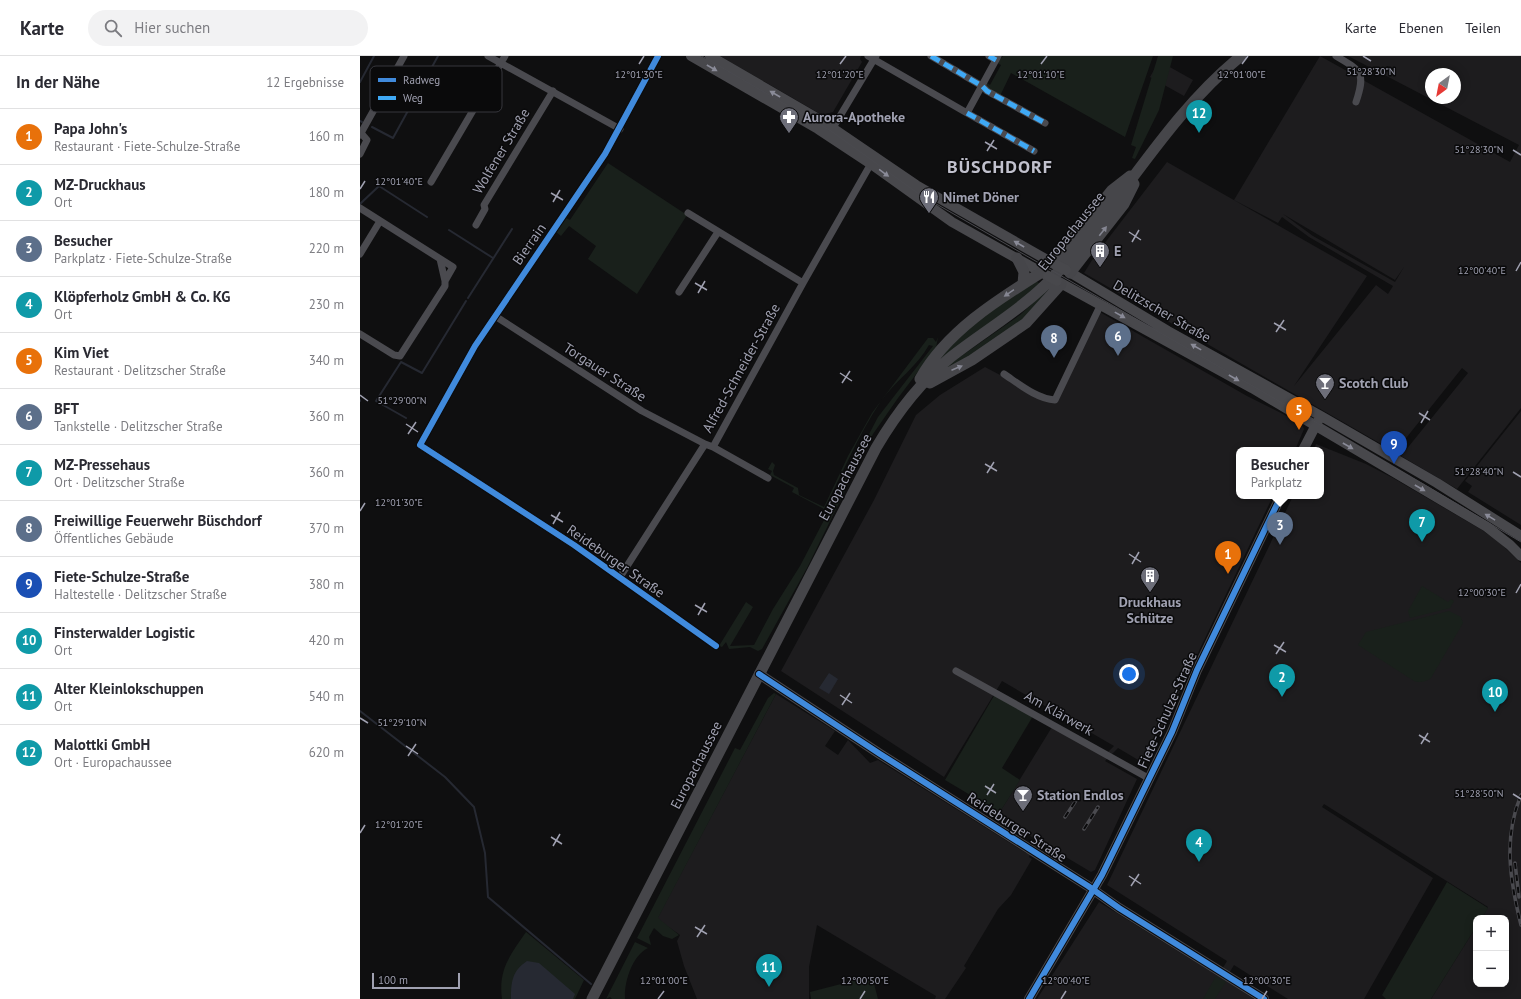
<!DOCTYPE html>
<html lang="de">
<meta charset="utf-8">
<style>
:root{--surface:#fff;--page:#f2f2f3;--text:#2b2b33;--muted:#7c7c81;--line:#e1e1e2;--accent:#b45309}
body{margin:0;font-family:"PT Sans",sans-serif;background:var(--page);color:var(--text)}
.controls{position:absolute;right:12px;bottom:12px;display:grid;overflow:hidden;border-radius:8px;box-shadow:0 2px 10px #0003}
.controls button{width:36px;height:36px;display:grid;place-items:center;padding:0;border:0;border-bottom:1px solid var(--line);background:var(--surface);color:var(--text);font:20px sans-serif}
.compass{position:absolute;left:1065px;top:12px;width:36px;height:36px;border-radius:50%;background:var(--surface);box-shadow:0 2px 10px #0003;rotate:212deg}
.scale{position:absolute;left:12px;bottom:10px;width:88px;box-sizing:border-box;padding-left:4px;border:2px solid #a0a1b1;border-top:0;font-size:11px;line-height:14px;white-space:nowrap;color:#a0a1b1;-webkit-text-stroke:3px #0a0a0b;paint-order:stroke}
.you{position:absolute;left:769px;top:618px;width:14px;height:14px;margin:-10px;border:3px solid #fff;border-radius:50%;background:#1a73e8;box-shadow:0 0 0 6px #1a73e833}
.badge{display:grid;place-items:center;width:26px;height:26px;border-radius:50%;background:var(--accent);color:#fff;font-size:13px;font-weight:700}
.pin{position:absolute;translate:-50% -33px;filter:drop-shadow(0 1px 2px #0008)}
.pin::after{content:'';position:absolute;top:21px;width:14px;height:12px;background:inherit;clip-path:polygon(0 0,100% 0,50% 100%)}
.popup{position:absolute;left:876px;top:391px;width:88px;height:52px;box-sizing:border-box;display:grid;place-content:center;border-radius:8px;background:var(--surface);filter:drop-shadow(0 1px 3px #0005);font-size:13px;white-space:nowrap;color:var(--muted)}
.popup b{font-size:15px;color:var(--text)}
.popup::after{content:'';position:absolute;left:50%;top:100%;margin-left:-8px;border:8px solid transparent;border-top-color:var(--surface)}
.list{margin:0;padding:0;list-style:none}
h2{display:flex;justify-content:space-between;align-items:center;height:52px;margin:0;padding:0 16px;font-size:17px}
h2 small{font-size:13px;font-weight:400;color:var(--muted)}
.list li{display:grid;grid-template-columns:26px 1fr auto;gap:12px;align-items:center;box-sizing:border-box;height:56px;padding:0 16px;border-top:1px solid var(--line)}
.list b{display:block;font-size:15px;white-space:nowrap}
.list p{margin:0;font-size:13px;white-space:nowrap;color:var(--muted)}
.list em{font-size:13px;font-style:normal;color:var(--muted)}
.icon{flex:none;width:22px;height:22px;fill:none;stroke:currentColor;stroke-width:2;stroke-linecap:round;stroke-linejoin:round}
.map{position:relative;flex:none;width:1161px;height:943px;overflow:hidden}
header{display:flex;align-items:center;gap:24px;box-sizing:border-box;height:56px;padding:0 20px;background:var(--surface);border-bottom:1px solid var(--line)}
header strong{font-size:19px}
nav{display:flex;gap:22px;margin-inline-start:auto;font-size:14px}
.search{width:280px;height:36px;background:var(--page);display:flex;align-items:center;gap:10px;box-sizing:border-box;padding:0 14px;border-radius:22px;color:var(--muted);font-size:15px}
main{display:flex}
aside{flex:1;background:var(--surface)}
.map>svg:first-child{display:block}
</style>
<header>
<strong>Karte</strong>
<div class="search"><svg class="icon" aria-label="search" viewBox="0 0 24 24"><circle cx="10" cy="10" r="6"/><path d="M15 15l6 6"/></svg>Hier suchen</div>
<nav><a>Karte</a><a>Ebenen</a><a>Teilen</a></nav>
</header>
<main>
<aside>
<h2>In der Nähe<small>12 Ergebnisse</small></h2>
<ul class="list">
<li><span class="badge" style="background:#e8710a">1</span><div><b>Papa John's</b><p>Restaurant · Fiete-Schulze-Straße</p></div><em>160 m</em></li>
<li><span class="badge" style="background:#0f9aa8">2</span><div><b>MZ-Druckhaus</b><p>Ort</p></div><em>180 m</em></li>
<li><span class="badge" style="background:#5c6f8a">3</span><div><b>Besucher</b><p>Parkplatz · Fiete-Schulze-Straße</p></div><em>220 m</em></li>
<li><span class="badge" style="background:#0f9aa8">4</span><div><b>Klöpferholz GmbH &amp; Co. KG</b><p>Ort</p></div><em>230 m</em></li>
<li><span class="badge" style="background:#e8710a">5</span><div><b>Kim Viet</b><p>Restaurant · Delitzscher Straße</p></div><em>340 m</em></li>
<li><span class="badge" style="background:#5c6f8a">6</span><div><b>BFT</b><p>Tankstelle · Delitzscher Straße</p></div><em>360 m</em></li>
<li><span class="badge" style="background:#0f9aa8">7</span><div><b>MZ-Pressehaus</b><p>Ort · Delitzscher Straße</p></div><em>360 m</em></li>
<li><span class="badge" style="background:#5c6f8a">8</span><div><b>Freiwillige Feuerwehr Büschdorf</b><p>Öffentliches Gebäude</p></div><em>370 m</em></li>
<li><span class="badge" style="background:#1a4fb4">9</span><div><b>Fiete-Schulze-Straße</b><p>Haltestelle · Delitzscher Straße</p></div><em>380 m</em></li>
<li><span class="badge" style="background:#0f9aa8">10</span><div><b>Finsterwalder Logistic</b><p>Ort</p></div><em>420 m</em></li>
<li><span class="badge" style="background:#0f9aa8">11</span><div><b>Alter Kleinlokschuppen</b><p>Ort</p></div><em>540 m</em></li>
<li><span class="badge" style="background:#0f9aa8">12</span><div><b>Malottki GmbH</b><p>Ort · Europachaussee</p></div><em>620 m</em></li>
</ul>
</aside>
<div class="map">
<svg width="1161" height="943" viewBox="0 0 1161 943">
<rect width="100%" height="100%" fill="#0f0f10"/>
<path fill="#1d1c1e" fill-rule="evenodd" d="M360 0H501L500 3 502 6 473 56 462 59Z
M960 0 1150 106 1159 89 988 0H1161V352L1097 433 1041 400 1108 317 1102 312 1035 396 724 217 734 201 807 106 1007 220 934 330 1016 229 1028 238 1033 230 949 181 922 161 918 167 874 144ZM1071 18H1095V42H1071ZM923 158 1035 224 1044 211 1035 226 953 180Z
M799 5 833 24 824 40 790 21Z
M738 255 887 340 923 358 942 369 944 373 935 394H879V440H913L785 708 758 692 745 705 777 723 735 814 731 816 679 785 669 801 672 803 651 839 638 853 604 910 606 912 585 943H575L576 940 457 869 449 911V943H337L324 910 317 885 320 879 297 863 416 638 475 675 465 690 478 699 488 684 510 707 518 704 666 797 675 783 638 759 692 671 743 698V701L754 690 642 625 584 721 421 615 514 444 556 359 580 339 625 311 693 347Z
M1161 355V469L1108 436 1112 430 1105 425Z
M956 388 1006 408 1033 422 1122 474 1140 487 1161 507V943H1071L1116 871V928H1146V862H1122L1128 851 964 748 962 751 1073 822 1004 943H928L874 909 865 924 894 943H677L739 846 858 920 867 905 747 829 933 440H961V394H954Z"/>
<path fill="#19201b" d="M643 0H793L765 81 651 17 640 40 625 32 626 26 630 29 641 9 637 7Z
M798 0H813L799 54 775 103 772 102 776 91 771 89Z
M248 107 327 159 277 238 228 203 236 190 209 170 201 180 196 176 206 162 210 164Z
M675 224 680 228C649 256 609 287 573 307L607 272Z
M692 229 665 265 584 316V312L660 259Z
M578 281 576 292 538 342 513 378 447 512 402 593 398 595 390 591 369 593 366 586 362 591 359 590 386 546 393 551 370 590 394 589 413 553 440 510 518 361 573 290 569 289C557 311 536 324 521 345 498 379 483 417 464 453L432 436 434 432 410 419 412 415 408 413 412 406 415 409 413 415 414 419 438 432 439 439 464 451 488 400 512 357 568 282H573L576 286Z
M1062 530 1088 546 1091 543 1094 545 1090 552 1050 562 1048 555Z
M1089 555 1101 561 1103 567 1071 622C1066 626 1059 627 1054 625L998 589 1006 576Z
M414 637 416 638 298 862 319 879 312 883 303 880 294 872 289 881 291 889 277 882 375 692 380 694 408 642Z
M635 638 673 660 642 712 660 724 638 759 623 749 622 746 585 724Z
M1087 826 1128 852 1122 862H1116V871L1071 943H1026L1022 939Z
M166 876 224 924 215 943H142C138 914 150 899 166 876Z
M275 886 288 892C272 900 264 926 265 943H252L250 941 246 943Z
M512 920 518 943H451L450 936Z
M856 920 866 926 855 943H843Z"/>
<path fill="#262932" d="M469 617 478 623 469 638 459 632Z
M167 905 179 907 215 938 213 943H151C151 926 152 915 167 905Z"/>
<g fill="none" stroke-linecap="round" stroke-linejoin="round">
<path stroke="#262932" stroke-width="2" d="M0 26 14 0
M0 65 2 66
M12 71 33 82 78 0
M0 148 19 130 67 161
M89 174 133 202
M108 242 152 173
M0 344V345
M46 362 16 345 41 306 62 317 106 245
M0 655 85 721 114 751 125 797 128 841 231 928"/>
<path stroke="#4a4a4f" stroke-width="7" d="M128 0 260 73
M298 0 245 98 115 290 60 389 214 489 356 590
M508 0 607 57 638 0
M571 0 622 30 627 35 685 67
M629 0 636 4
M976 0C1001 15 1006 16 996 46
M607 57 674 95
M471 75 516 0
M1 77 44 0
M0 79 1 77 7 84 0 98
M71 126 145 0
M0 152 93 211 85 225V230L40 300 34 299 0 278
M328 157 443 227
M116 169 125 153 124 149 193 35
M0 198 20 165
M80 203 85 225
M319 236 358 176
M135 260 282 355 345 388
M644 318C659 328 677 343 695 344L741 248
M353 391 408 422
M260 521 345 388 353 391 443 227 513 104
M596 615 790 723"/>
<path stroke="#48484c" stroke-width="10" d="M331 0 458 73 511 108 592 166 688 220
M350 0 462 65 556 129 696 209
M706 214 808 275 961 360 1077 427 1161 480
M697 225 892 332 1127 471 1150 489 1161 500
M943 394 958 365
M399 618 520 698 728 830 759 852 904 943
M669 943 742 819 812 676 837 614 921 440"/>
<path stroke="#46464a" stroke-width="11" d="M657 202 664 216 663 228
M693 207 752 134 770 120
M710 217 764 148 774 128
M560 323C586 276 637 244 682 216
M570 327 612 304 666 267 701 228
M232 943 516 392C536 358 560 326 591 301 627 273 666 251 697 217 761 147 807 60 881 0"/>
<path stroke="#4a4a4f" stroke-width="1" d="M342 0 471 75 559 138 1070 432 1161 486"/>
<defs>
<path id="rail" d="M1161 739C1143 782 1150 825 1161 869
M705 761 719 740
M724 773 738 751
M1155 807 1159 841"/>
</defs>
<use href="#rail" stroke="#4a4a4f" stroke-width="3.5"/>
<use href="#rail" stroke="#0a0a0b" stroke-width="2" stroke-dasharray="6" stroke-linecap="butt"/>
<path stroke="#48484c" stroke-width="10" d="M696 209 706 214
M688 220 697 225"/>
<path stroke="#3fa9f5" stroke-width="5" stroke-dasharray="10 5" stroke-linecap="butt" d="M571 0 622 30 627 35 685 67
M629 0 636 4
M607 57 674 95"/>
<defs>
<path id="cycleway" d="M298 0 245 98 115 290 60 389 214 489 356 590
M399 618 520 698 728 830 759 852 904 943
M669 943 742 819 812 676 837 614 921 440"/>
</defs>
<use href="#cycleway" stroke="#0a0a0b" stroke-width="8"/>
<use href="#cycleway" stroke="#408adc" stroke-width="6"/>
</g>
<defs><path id="oneway-solid" d="M-6-.8H1V-3.2L6.5 0L1 3.2V.8H-6Z"/></defs>
<g fill="#8a8b98">
<use href="#oneway-solid" transform="translate(352 12) rotate(30)"/>
<use href="#oneway-solid" transform="translate(415 38) rotate(-150)"/>
<use href="#oneway-solid" transform="translate(524 117) rotate(36)"/>
<use href="#oneway-solid" transform="translate(659 188) rotate(-150)"/>
<use href="#oneway-solid" transform="translate(760 259) rotate(29)"/>
<use href="#oneway-solid" transform="translate(836 291) rotate(-151)"/>
<use href="#oneway-solid" transform="translate(874 322) rotate(30)"/>
<use href="#oneway-solid" transform="translate(988 390) rotate(30)"/>
<use href="#oneway-solid" transform="translate(1060 432) rotate(30)"/>
<use href="#oneway-solid" transform="translate(1130 461) rotate(-149)"/>
</g>
<g fill="#858692">
<use href="#oneway-solid" transform="translate(743 175) rotate(-52)"/>
<use href="#oneway-solid" transform="translate(649 237) rotate(146)"/>
<use href="#oneway-solid" transform="translate(597 312) rotate(-23)"/>
</g>
<path fill="none" stroke="#a0a1b1" stroke-width="1.5" d="M1003 0 1011 5M279 8 284 0M480 8 486 0M681 8 687 0M882 8 888 0M625 86 637 93M1153 94 1161 99M627 95 634 84M0 133 5 125M191 137 203 144M193 146 200 134M769 176 781 184M772 186 779 174M1156 215 1161 206M335 227 347 234M338 237 345 225M914 267 926 274M916 276 924 264M480 317 492 325M482 327 490 315M0 339 8 345M1059 357 1070 364M1061 367 1068 355M46 368 58 376M48 378 56 366M625 408 637 415M1153 416 1161 421M627 417 634 406M0 455 5 447M191 459 203 466M193 468 200 456M769 498 781 506M772 508 779 496M1156 537 1161 528M335 549 347 556M338 559 345 547M914 589 926 596M916 598 924 586M480 639 492 647M482 649 490 637M0 662 8 667M1059 679 1070 686M1061 688 1068 677M46 690 58 698M48 700 56 688M625 730 636 737M1153 738 1161 743M627 739 634 728M0 777 5 769M191 781 202 788M193 790 200 778M769 820 781 828M771 830 779 818M335 871 347 878M337 881 345 869M298 943 304 935M500 943 505 935M701 943 706 935M902 943 907 935"/>
<defs>
<symbol id="pharmacy-pin" viewBox="-11 -11 22 30"><path d="M0 17L-7.5 6A9.5 9.5 0 1 1 7.5 6Z" fill="#6d6e79" stroke="#0a0a0b"/><path d="M-2-6h4v4h4v4h-4v4h-4v-4h-4v-4h4Z" fill="#fff"/></symbol>
<symbol id="restaurant-pin" viewBox="-11 -11 22 30"><path d="M0 17L-7.5 6A9.5 9.5 0 1 1 7.5 6Z" fill="#6d6e79" stroke="#0a0a0b"/><path d="M-5-6h1v4h1v-4h1v4h1v-4h1v5L-1.5 .5V6h-2V.5L-5-1ZM5-6V6H3V1.5H1.5Q1.5-4 5-6Z" fill="#fff"/></symbol>
<symbol id="building-pin" viewBox="-11 -11 22 30"><path d="M0 17L-7.5 6A9.5 9.5 0 1 1 7.5 6Z" fill="#6d6e79" stroke="#0a0a0b"/><path d="M-4-6H4V6H1V3H-1V6H-4ZM-2.5-4.3h1.7v1.8h-1.7ZM.8-4.3h1.7v1.8H.8ZM-2.5-1h1.7V.8h-1.7ZM.8-1h1.7V.8H.8Z" fill="#fff"/></symbol>
<symbol id="bar-pin" viewBox="-11 -11 22 30"><path d="M0 17L-7.5 6A9.5 9.5 0 1 1 7.5 6Z" fill="#6d6e79" stroke="#0a0a0b"/><path d="M-6-5H6L.8 .8V4.5H3.5V6h-7V4.5H-.8V.8Z" fill="#fff"/></symbol>
</defs>
<g fill-rule="evenodd">
<use href="#pharmacy-pin" x="418" y="50" width="22" height="30"/>
<use href="#restaurant-pin" x="558" y="130" width="22" height="30"/>
<use href="#building-pin" x="729" y="184" width="22" height="30"/>
<use href="#bar-pin" x="954" y="316" width="22" height="30"/>
<use href="#building-pin" x="779" y="509" width="22" height="30"/>
<use href="#bar-pin" x="652" y="728" width="22" height="30"/>
</g>
<g text-anchor="middle" stroke-width="3" stroke-linejoin="round" paint-order="stroke">
<g font-size="14" font-weight="bold" fill="#a0a1b1" stroke="#0a0a0b" text-anchor="start">
<text x="443" y="66">Aurora-Apotheke</text>
<text x="583" y="146">Nimet Döner</text>
<text x="754" y="200">E</text>
<text x="979" y="332">Scotch Club</text>
<text x="790" y="551" text-anchor="middle">Druckhaus<tspan x="790" dy="16">Schütze</tspan></text>
<text x="677" y="744">Station Endlos</text>
</g>
<g font-size="14" fill="#a0a1b1" stroke="#0a0a0b">
<text transform="translate(141 95) rotate(-59)" y="5">Wolfener Straße</text>
<text transform="translate(711 175) rotate(-51)" y="5">Europachaussee</text>
<text transform="translate(169 188) rotate(-55)" y="5">Bierrain</text>
<text transform="translate(802 255) rotate(30)" y="5">Delitzscher Straße</text>
<text transform="translate(381 312) rotate(-61)" y="5">Alfred-Schneider-Straße</text>
<text transform="translate(245 316) rotate(33)" y="5">Torgauer Straße</text>
<text transform="translate(485 421) rotate(-62)" y="5">Europachaussee</text>
<text transform="translate(256 505) rotate(35)" y="5">Reideburger Straße</text>
<text transform="translate(807 654) rotate(-66)" y="5">Fiete-Schulze-Straße</text>
<text transform="translate(699 657) rotate(29)" y="5">Am Klärwerk</text>
<text transform="translate(336 709) rotate(-63)" y="5">Europachaussee</text>
<text transform="translate(657 771) rotate(33)" y="5">Reideburger Straße</text>
</g>
<g font-size="18" font-weight="bold" letter-spacing="1" fill="#c1c1cd" stroke="#0a0a0b">
<text x="640" y="117">BÜSCHDORF</text>
</g>
</g>
<rect x="10" y="10" width="132" height="46" rx="6" fill="#0a0a0b" stroke="#37373d" stroke-width="1"/>
<rect x="18" y="22" width="18" height="4" fill="#408adc"/>
<rect x="18" y="40" width="18" height="4" fill="#3fa9f5"/>
<g font-size="11" fill="#a0a1b1">
<text x="43" y="28">Radweg</text>
<text x="43" y="46">Weg</text>
</g>
<g font-size="10" text-anchor="middle" fill="#a0a1b1" stroke="#0a0a0b" stroke-width="3" stroke-linejoin="round" paint-order="stroke">
<text x="1011" y="19">51°28'30"N</text>
<text x="279" y="22">12°01'30"E</text>
<text x="480" y="22">12°01'20"E</text>
<text x="681" y="22">12°01'10"E</text>
<text x="882" y="22">12°01'00"E</text>
<text x="1119" y="97">51°28'30"N</text>
<text x="39" y="129">12°01'40"E</text>
<text x="1122" y="218">12°00'40"E</text>
<text x="42" y="348">51°29'00"N</text>
<text x="1119" y="419">51°28'40"N</text>
<text x="39" y="450">12°01'30"E</text>
<text x="1122" y="540">12°00'30"E</text>
<text x="42" y="670">51°29'10"N</text>
<text x="1119" y="741">51°28'50"N</text>
<text x="39" y="772">12°01'20"E</text>
<text x="304" y="928">12°01'00"E</text>
<text x="505" y="928">12°00'50"E</text>
<text x="706" y="928">12°00'40"E</text>
<text x="907" y="928">12°00'30"E</text>
</g>
</svg>
<div class="controls">
<button>+</button>
<button>−</button>
</div>
<svg class="compass" viewBox="-18 -18 36 36"><path d="M0-13l5 13h-10z" fill="#e53935"/><path d="M0 13l5-13h-10z" fill="#7c7c81"/></svg>
<div class="scale">100 m</div>
<div class="you"></div>
<div class="pin badge" style="left:868px;top:518px;background:#e8710a">1</div>
<div class="pin badge" style="left:922px;top:641px;background:#0f9aa8">2</div>
<div class="pin badge" style="left:920px;top:489px;background:#5c6f8a">3</div>
<div class="popup"><b>Besucher</b>Parkplatz</div>
<div class="pin badge" style="left:839px;top:806px;background:#0f9aa8">4</div>
<div class="pin badge" style="left:939px;top:374px;background:#e8710a">5</div>
<div class="pin badge" style="left:758px;top:300px;background:#5c6f8a">6</div>
<div class="pin badge" style="left:1062px;top:486px;background:#0f9aa8">7</div>
<div class="pin badge" style="left:694px;top:302px;background:#5c6f8a">8</div>
<div class="pin badge" style="left:1034px;top:408px;background:#1a4fb4">9</div>
<div class="pin badge" style="left:1135px;top:656px;background:#0f9aa8">10</div>
<div class="pin badge" style="left:409px;top:931px;background:#0f9aa8">11</div>
<div class="pin badge" style="left:839px;top:77px;background:#0f9aa8">12</div>
</div>
</main>
